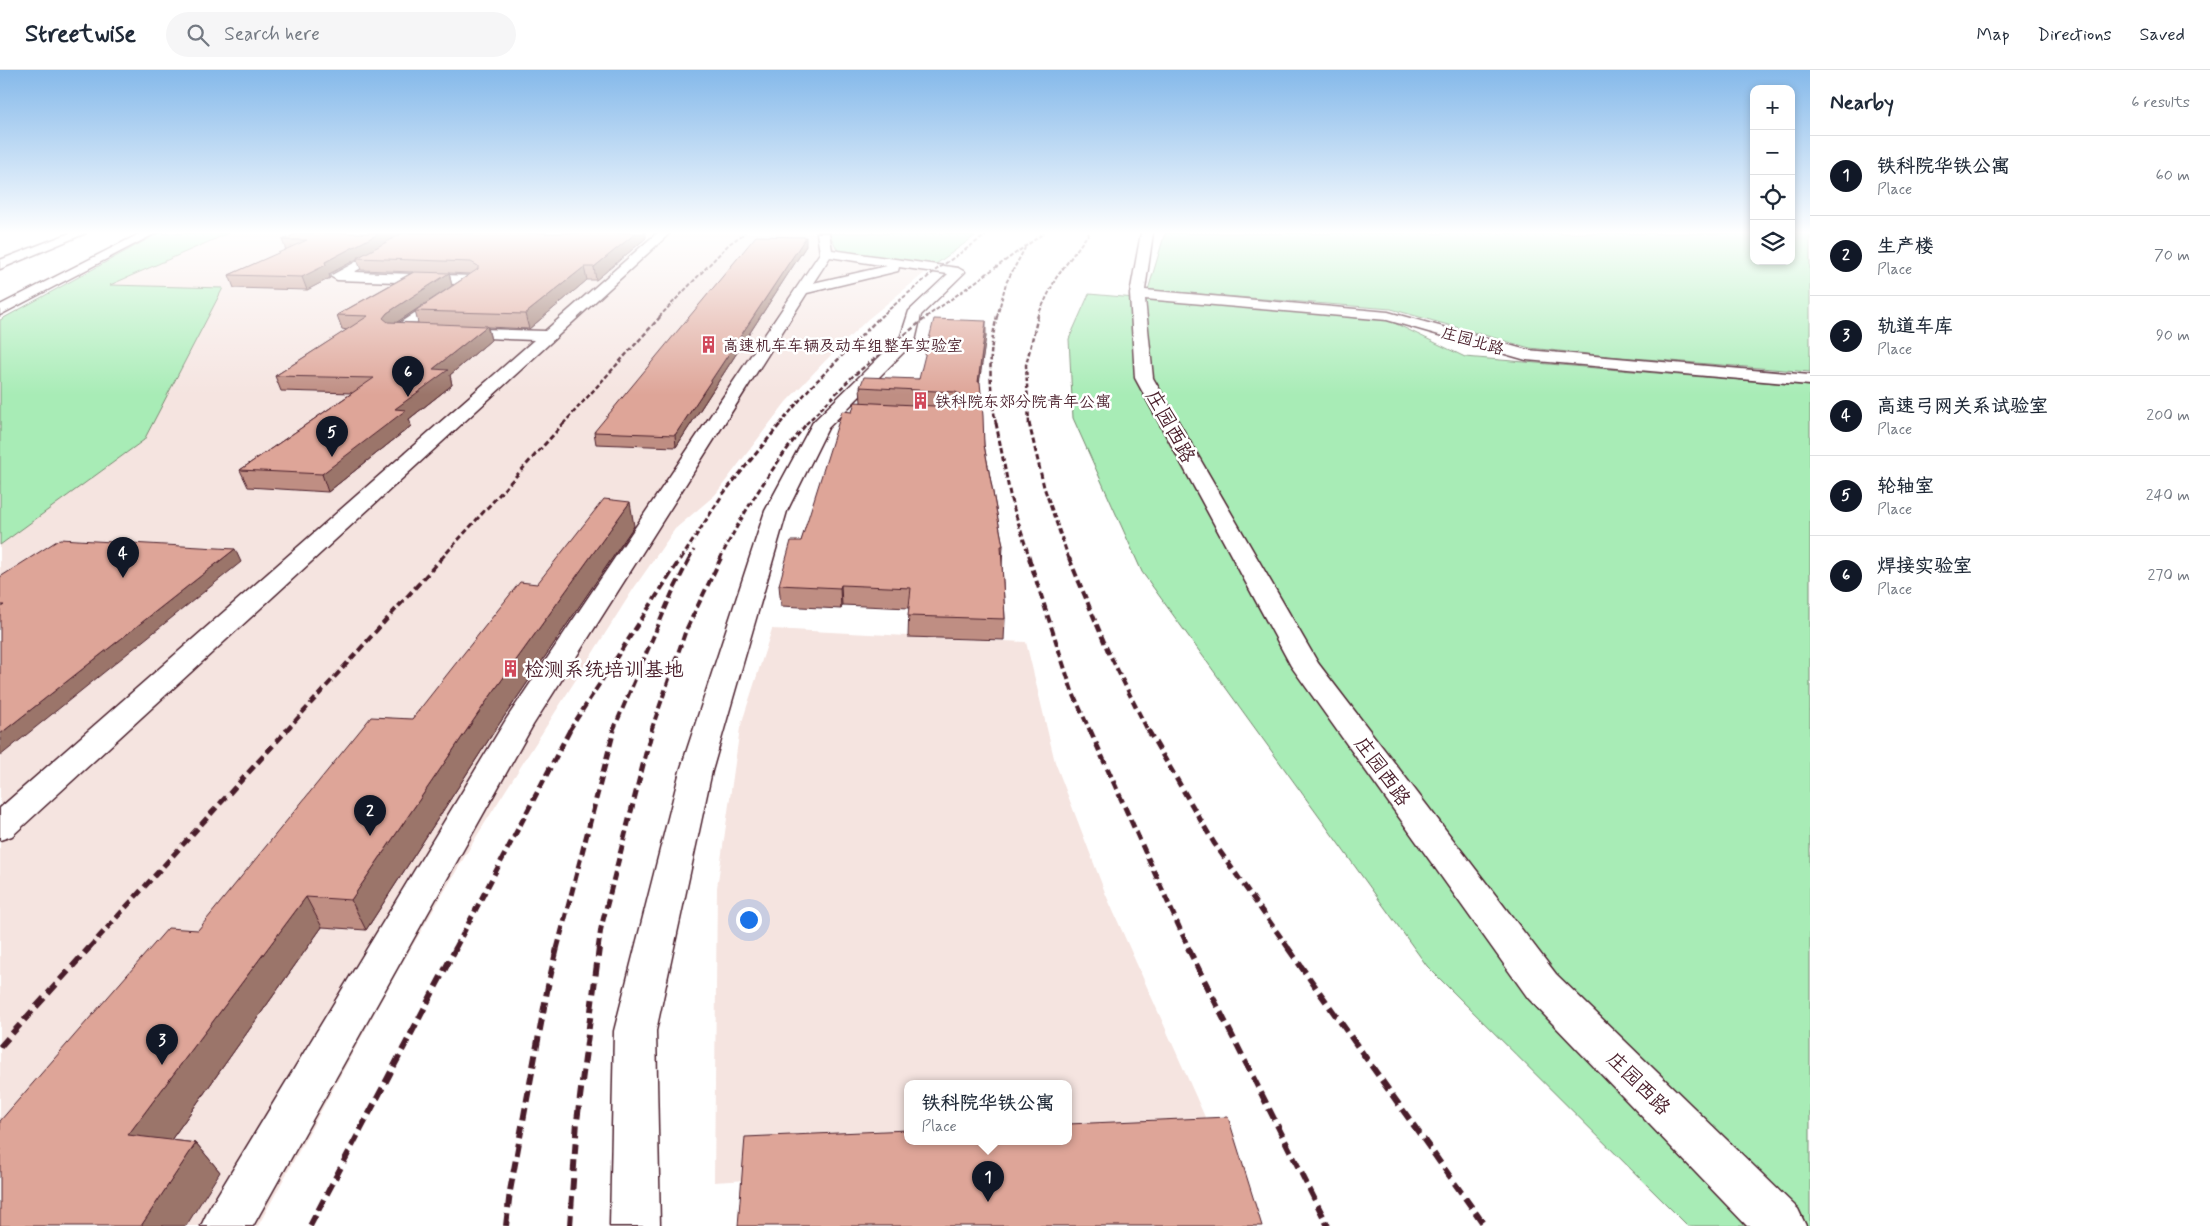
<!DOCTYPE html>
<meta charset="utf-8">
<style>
:root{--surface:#fff;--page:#f6f6f7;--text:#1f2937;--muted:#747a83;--line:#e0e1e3;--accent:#111827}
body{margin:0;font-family:Mynerve,"LXGW WenKai TC",sans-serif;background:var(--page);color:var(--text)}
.controls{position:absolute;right:15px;top:15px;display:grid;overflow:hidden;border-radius:10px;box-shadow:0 2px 8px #0003}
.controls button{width:45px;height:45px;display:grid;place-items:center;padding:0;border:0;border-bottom:1px solid var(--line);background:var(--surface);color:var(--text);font:25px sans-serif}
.you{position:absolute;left:748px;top:849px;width:18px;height:18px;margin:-12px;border:4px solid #fff;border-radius:50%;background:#1a73e8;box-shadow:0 0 0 8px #1a73e833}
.badge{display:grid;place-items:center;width:32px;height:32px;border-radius:50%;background:var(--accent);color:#fff;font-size:16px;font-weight:700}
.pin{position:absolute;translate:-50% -41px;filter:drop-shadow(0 1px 2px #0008)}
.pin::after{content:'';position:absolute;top:26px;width:18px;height:15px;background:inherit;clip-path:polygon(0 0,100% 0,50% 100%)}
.popup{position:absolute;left:904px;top:1010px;width:168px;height:65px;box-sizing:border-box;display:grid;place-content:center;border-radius:10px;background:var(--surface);filter:drop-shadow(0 1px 4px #0005);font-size:16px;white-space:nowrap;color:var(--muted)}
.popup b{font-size:19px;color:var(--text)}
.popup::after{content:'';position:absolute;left:50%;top:100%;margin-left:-10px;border:10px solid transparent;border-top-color:var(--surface)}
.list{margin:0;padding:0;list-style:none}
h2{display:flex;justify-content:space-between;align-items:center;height:65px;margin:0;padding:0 20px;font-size:21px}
h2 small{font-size:16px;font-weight:400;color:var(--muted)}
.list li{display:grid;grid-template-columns:32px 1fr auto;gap:15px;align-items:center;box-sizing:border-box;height:80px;padding:0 20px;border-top:1px solid var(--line)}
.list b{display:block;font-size:19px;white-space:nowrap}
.list p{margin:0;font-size:16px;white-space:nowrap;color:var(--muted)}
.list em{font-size:16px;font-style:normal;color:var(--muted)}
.icon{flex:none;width:28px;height:28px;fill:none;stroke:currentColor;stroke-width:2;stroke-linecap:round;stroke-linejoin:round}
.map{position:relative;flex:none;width:1810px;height:1156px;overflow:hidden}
header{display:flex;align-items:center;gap:30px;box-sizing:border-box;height:70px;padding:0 25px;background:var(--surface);border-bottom:1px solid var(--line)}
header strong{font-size:24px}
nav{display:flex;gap:28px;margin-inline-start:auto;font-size:18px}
.search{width:350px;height:45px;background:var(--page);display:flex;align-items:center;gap:12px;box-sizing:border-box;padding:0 18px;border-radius:28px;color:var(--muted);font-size:19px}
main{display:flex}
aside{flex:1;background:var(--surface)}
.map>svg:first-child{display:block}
</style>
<header>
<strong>Streetwise</strong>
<div class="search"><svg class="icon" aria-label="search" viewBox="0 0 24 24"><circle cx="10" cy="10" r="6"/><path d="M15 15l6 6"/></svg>Search here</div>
<nav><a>Map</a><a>Directions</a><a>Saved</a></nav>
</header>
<main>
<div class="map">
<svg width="1810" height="1156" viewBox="0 0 1810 1156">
<rect width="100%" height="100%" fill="#fff"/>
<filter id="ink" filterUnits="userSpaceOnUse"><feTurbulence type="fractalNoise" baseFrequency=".02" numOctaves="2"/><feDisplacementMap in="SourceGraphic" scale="10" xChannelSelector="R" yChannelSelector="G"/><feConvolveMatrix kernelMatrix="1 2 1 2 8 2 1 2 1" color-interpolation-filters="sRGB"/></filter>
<g filter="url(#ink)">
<path fill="#f5e4e0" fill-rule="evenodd" d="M229 163H979L927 201 868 249 826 290 786 332 715 425 675 459 634 518 478 764 398 900 258 1156H0V475L144 370 223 218 108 215Z
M772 559 1026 572 1055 692 1106 825 1221 1083 714 1112 717 818 740 658ZM908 1013H1068V1071H908Z"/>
<path fill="#a8ecb6" stroke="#798670" d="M159 163H229L110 215 223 218 144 370 0 475V250Z
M829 163H952L975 166 932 197 842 183 837 179Z
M1165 163H1754V191H1791V163H1810V302L1608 286 1530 278 1391 239 1148 220Z
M1089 224 1388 250 1465 287 1810 316V1156H1688L1427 896 1142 502 1073 348 1069 269Z"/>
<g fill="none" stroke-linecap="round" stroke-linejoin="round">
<defs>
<path id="minor" d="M141 163H156L0 245V235Z
M409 163H424L354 202 473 206 480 210 413 257 545 261 657 163H670L12 766 0 770V738L534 270 392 264 389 261 392 258 458 214 337 210 330 206Z
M817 163H829L832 180 958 198 965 202 921 245 915 271 828 358 787 441 712 701 656 961 660 1156H610L614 961 680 701 765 441 813 352 901 266 909 241 948 204 899 197 898 201 807 223 533 655 253 1156H201L209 1139 507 648 820 183ZM830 187 887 196 813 213Z
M1141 163H1153L1145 220 1388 242 1527 280 1810 305V315L1526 290 1387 250 1145 229 1153 308 1318 593 1556 904 1798 1139 1806 1156H1747L1528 928 1291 596 1135 308 1130 224Z"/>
<path id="highway" d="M70 163H86L0 199V190Z"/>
</defs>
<use href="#minor" stroke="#4a1f2b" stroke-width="3"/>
<use href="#highway" stroke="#4a1f2b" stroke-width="3"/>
<use href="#minor" fill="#fff" fill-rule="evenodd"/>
<use href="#highway" fill="#fff" fill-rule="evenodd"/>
<path stroke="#4a1f2b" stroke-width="2" stroke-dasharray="4 2" stroke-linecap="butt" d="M659 247 729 174 745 163
M880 247 936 200 989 163
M926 247 1044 163
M997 247 1006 213 1025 178
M1037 247 1056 208 1089 163"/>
<path stroke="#4a1f2b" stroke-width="2.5" stroke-dasharray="4.5 2.5" stroke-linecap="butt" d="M563 354 661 246
M780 354 809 319 881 246
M806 354 853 306 928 246
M996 354C989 317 988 283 997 246
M1029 354 1026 295 1038 246"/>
<path stroke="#4a1f2b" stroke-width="3" stroke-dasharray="5.5 3" stroke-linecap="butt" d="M996 353 1011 430 1030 489
M1029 353 1044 417 1069 489
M441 489 564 353
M681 489 723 424 781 353
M689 489 694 480
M720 489C744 440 773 396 807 353"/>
<path stroke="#4a1f2b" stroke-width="4" stroke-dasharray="8 4" stroke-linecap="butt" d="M1029 488 1072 621 1090 661
M1069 488 1107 579 1148 661
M286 661 442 488
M569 661 681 488
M613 661 672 523 690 488
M651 661 686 560 721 488"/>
<path stroke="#4a1f2b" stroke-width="5" stroke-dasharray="9 5" stroke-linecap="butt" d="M1090 660 1189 879
M1148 660 1214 773 1289 879
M88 879 287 660
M455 879 570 660
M557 879 614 660
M598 879 601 858 652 660"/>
<path stroke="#4a1f2b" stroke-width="6" stroke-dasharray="12 6" stroke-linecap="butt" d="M1188 878 1328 1156
M1288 878 1485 1156
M0 977 89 878
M310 1156 456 878
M506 1156 510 1121 548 916 557 878
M570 1156 577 1051 599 878"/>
</g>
<path fill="#bf8e83" stroke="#4a1f2b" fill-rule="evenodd" d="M646 168 596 210H587L529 259 488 257 491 270 450 305 452 315 409 349 411 356 328 422 248 417 240 400 352 323 281 321 275 306 347 260 342 259 337 245 413 202 361 200 357 189 329 204 330 208 307 220 234 218 229 205 286 180 282 170ZM449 203 470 204 415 241 418 253 397 252 452 216Z
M806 176 676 377 596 374 594 362Z
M986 266 979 312 984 375 1003 476 1002 495 1005 549 1004 570 908 567 909 538 842 535 841 539 781 536 779 515 801 471 852 342 861 332 860 317 919 309Z
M634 456 495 660 366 860 322 857 171 1070 196 1073 220 1102 0 1156 198 860 412 649 537 514Z"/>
<path fill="#9b746a" stroke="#4a1f2b" d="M380 163H405L357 188V189L329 204 330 208 307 220 302 207 325 192Z
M636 163H646V168L596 210 594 197Z
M806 167V176L676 377 675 365Z
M584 197 587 210 529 259 525 244Z
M449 203 452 216 391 256 383 248 387 243Z
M986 251V266L977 328 978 312Z
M487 256 491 270 450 305 452 315 409 349 411 356 328 422 322 404 395 339 433 299Z
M630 432 634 456 495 660 366 860 351 830 486 632Z
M235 479 241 492 0 686V664Z
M841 515 842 535 841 539 840 518Z
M306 827 322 857 154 1094 128 1065Z
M196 1073 220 1102 186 1156H141Z"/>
<path fill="#dea598" stroke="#4a1f2b" d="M299 163H380L325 192 326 195 302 207 229 205 307 170H282Z
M403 163H636L594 197H584L525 244 415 241 478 199V196L471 192 357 188Z
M756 166 806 167 675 365 594 362Z
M414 202 449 203 387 243 383 248 388 252 487 256 433 299 448 300 395 339 406 340 322 404 240 400 374 308 275 306 368 246 337 245Z
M934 249 986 251 978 312H980L983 346 984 375 1003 476H1001L1005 549 908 546 911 518 841 515 840 518 779 515 791 471H801L842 341 852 342 855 332 954 337 962 335 965 330 963 325 955 322 860 317 864 307 919 309Z
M604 429 630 432 486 632 351 830 306 827 128 1065 196 1073 141 1156H0V1051L168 858 198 860 371 647 412 649 520 512 537 514Z
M60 469 235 479 0 664V538L4 535H0V507Z
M1228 1047 1262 1156H738L745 1067 908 1060V1071H1068V1054Z"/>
</g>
<linearGradient id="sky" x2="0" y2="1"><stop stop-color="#85b9ea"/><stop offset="0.5" stop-color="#fff"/><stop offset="1" stop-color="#fff" stop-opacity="0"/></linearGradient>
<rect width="1810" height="325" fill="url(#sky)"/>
<defs>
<symbol id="building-bare" viewBox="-9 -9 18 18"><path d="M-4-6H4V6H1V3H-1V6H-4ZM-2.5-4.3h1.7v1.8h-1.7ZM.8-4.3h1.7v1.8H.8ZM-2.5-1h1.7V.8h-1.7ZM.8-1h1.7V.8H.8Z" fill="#d1495b" stroke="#fff" stroke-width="2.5" paint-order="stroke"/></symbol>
</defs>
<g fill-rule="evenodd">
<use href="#building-bare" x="696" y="262" width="25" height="25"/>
<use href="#building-bare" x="908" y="318" width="25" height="25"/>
<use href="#building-bare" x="498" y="586" width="25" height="25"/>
</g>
<g text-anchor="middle" stroke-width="5" stroke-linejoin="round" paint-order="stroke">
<g font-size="16" fill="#4a1f2b" stroke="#fff">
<text transform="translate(1473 270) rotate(16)" y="6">庄园北路</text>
</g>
<g font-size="16" fill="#4a1f2b" stroke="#fff" text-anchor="start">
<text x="723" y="281">高速机车车辆及动车组整车实验室</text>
<text x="935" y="337">铁科院东郊分院青年公寓</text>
</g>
<g font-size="20" fill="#4a1f2b" stroke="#fff">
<text transform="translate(1171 356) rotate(61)" y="7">庄园西路</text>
<text transform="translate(1383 701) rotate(54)" y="7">庄园西路</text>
<text transform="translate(1639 1013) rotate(45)" y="7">庄园西路</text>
</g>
<g font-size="20" fill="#4a1f2b" stroke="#fff" text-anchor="start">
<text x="524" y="606">检测系统培训基地</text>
</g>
</g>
</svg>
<div class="controls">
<button>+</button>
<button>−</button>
<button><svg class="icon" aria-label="locate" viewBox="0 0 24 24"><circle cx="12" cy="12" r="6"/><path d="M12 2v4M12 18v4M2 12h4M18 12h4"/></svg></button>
<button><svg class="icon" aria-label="layers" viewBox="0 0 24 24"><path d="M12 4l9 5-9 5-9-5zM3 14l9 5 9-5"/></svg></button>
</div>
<div class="you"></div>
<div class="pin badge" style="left:988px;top:1132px">1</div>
<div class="popup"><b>铁科院华铁公寓</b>Place</div>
<div class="pin badge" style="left:370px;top:766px">2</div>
<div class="pin badge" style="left:162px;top:995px">3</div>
<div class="pin badge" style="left:123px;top:508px">4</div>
<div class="pin badge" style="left:332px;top:387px">5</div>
<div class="pin badge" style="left:408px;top:327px">6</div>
</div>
<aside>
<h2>Nearby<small>6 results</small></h2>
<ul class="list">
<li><span class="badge">1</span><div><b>铁科院华铁公寓</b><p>Place</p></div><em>60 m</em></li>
<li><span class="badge">2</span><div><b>生产楼</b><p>Place</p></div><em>70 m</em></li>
<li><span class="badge">3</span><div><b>轨道车库</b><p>Place</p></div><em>90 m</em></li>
<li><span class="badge">4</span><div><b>高速弓网关系试验室</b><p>Place</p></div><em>200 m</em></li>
<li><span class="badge">5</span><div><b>轮轴室</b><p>Place</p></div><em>240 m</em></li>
<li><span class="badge">6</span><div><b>焊接实验室</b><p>Place</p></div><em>270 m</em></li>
</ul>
</aside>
</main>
